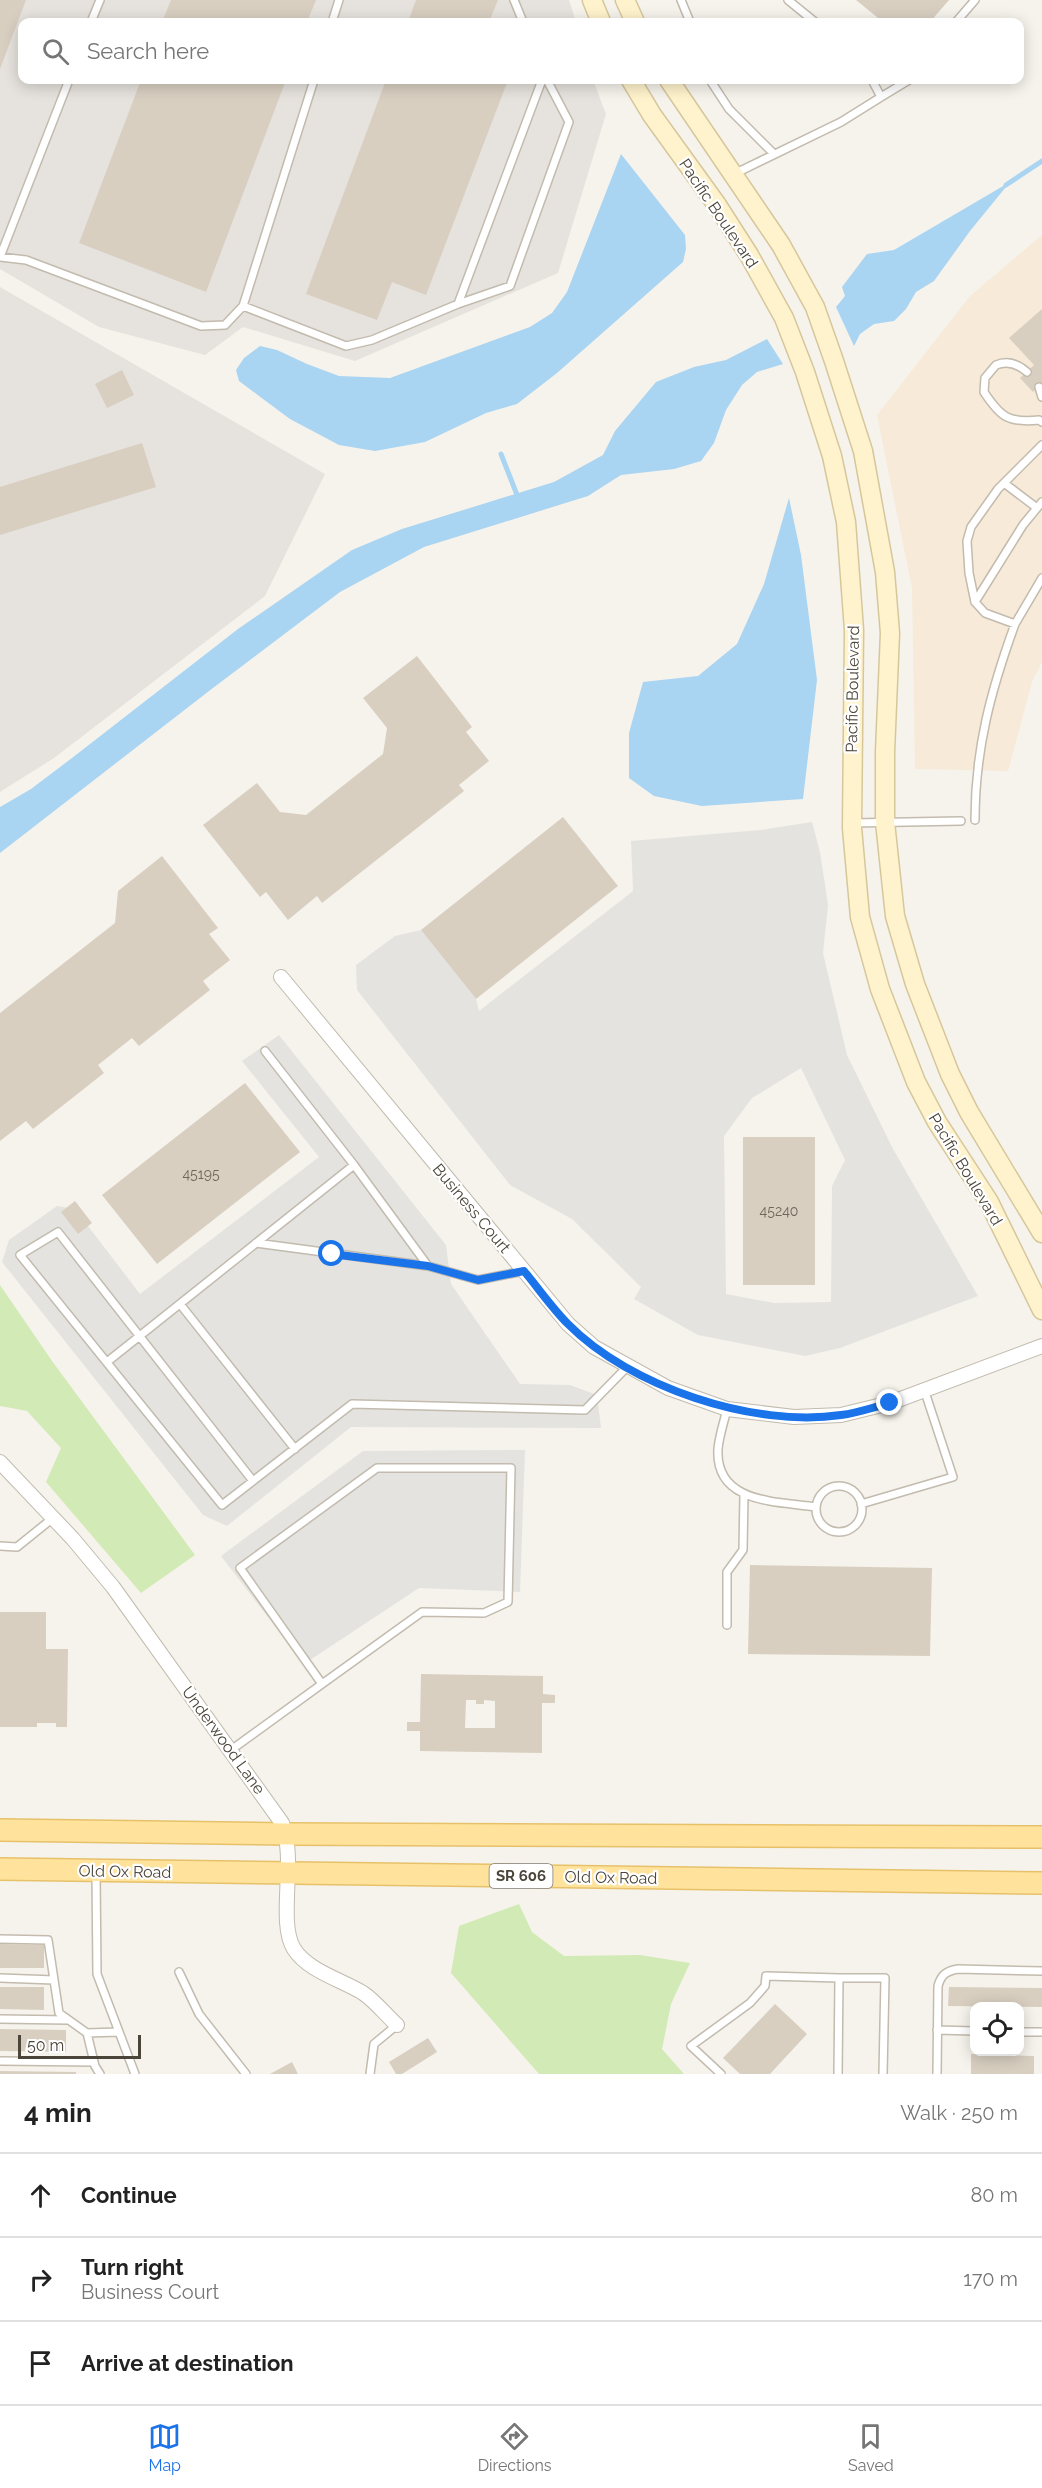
<!DOCTYPE html>
<meta charset="utf-8">
<style>
:root{--surface:#fff;--page:#f6f6f6;--text:#222;--muted:#767676;--line:#e0e0e0;--accent:#1a73e8}
body{margin:0;font-family:Raleway,sans-serif;background:var(--page);color:var(--text)}
.controls{position:absolute;right:18px;bottom:18px;display:grid;overflow:hidden;border-radius:12px;box-shadow:0 3px 15px #0003}
.controls button{width:54px;height:54px;display:grid;place-items:center;padding:0;border:0;border-bottom:2px solid var(--line);background:var(--surface);color:var(--text);font:30px sans-serif}
.scale{position:absolute;left:18px;bottom:15px;width:123px;box-sizing:border-box;padding-left:6px;border:3px solid #4b4439;border-top:0;font-size:16px;line-height:21px;white-space:nowrap;color:#4b4439;-webkit-text-stroke:4px #fff;paint-order:stroke}
.stop{position:absolute;width:18px;height:18px;margin:-14px;border:4px solid #1a73e8;border-radius:50%;background:#fff}
.stop.end{background:#1a73e8;border-color:#fff;box-shadow:0 2px 6px #0008}
.list{margin:0;padding:0;list-style:none}
h2{display:flex;justify-content:space-between;align-items:center;height:78px;margin:0;padding:0 24px;font-size:26px}
h2 small{font-size:20px;font-weight:400;color:var(--muted)}
.list li{display:grid;grid-template-columns:39px 1fr auto;gap:18px;align-items:center;box-sizing:border-box;height:84px;padding:0 24px;border-top:2px solid var(--line)}
.list b{display:block;font-size:22px;white-space:nowrap}
.list p{margin:0;font-size:20px;white-space:nowrap;color:var(--muted)}
.list em{font-size:20px;font-style:normal;color:var(--muted)}
.icon{flex:none;width:33px;height:33px;fill:none;stroke:currentColor;stroke-width:2;stroke-linecap:round;stroke-linejoin:round}
.map{position:relative;flex:none;width:1042px;height:2074px;overflow:hidden}
.search{position:absolute;background:var(--surface);box-shadow:0 3px 15px #0003;left:18px;right:18px;top:18px;height:66px;display:flex;align-items:center;gap:15px;box-sizing:border-box;padding:0 21px;border-radius:12px;color:var(--muted);font-size:22px}
.sheet{height:330px;background:var(--surface)}
nav{display:flex;justify-content:space-around;align-items:center;box-sizing:border-box;height:84px;border-top:2px solid var(--line);background:var(--surface);font-size:16px;color:var(--muted)}
nav a{display:grid;justify-items:center;gap:3px}
nav .on{color:var(--accent)}
.map>svg:first-child{display:block}
</style>
<div class="map">
<svg width="1042" height="2074" viewBox="0 0 1042 2074">
<rect width="100%" height="100%" fill="#f6f3ec"/>
<path fill="#f7ead8" d="M1042 235V662L1032 682 1008 771 915 769 912 588 877 415 970 296Z"/>
<path fill="#e6e2dd" d="M0 0H569L576 22H22V80H593L606 114 558 273 355 361 243 327 205 355 99 327 0 269Z
M0 287 325 474 265 596 54 758 0 792Z"/>
<path fill="#d2eab5" d="M0 1285 52 1361 195 1555 141 1593 46 1482 61 1448 27 1411 0 1406Z
M519 1904 532 1932 564 1956 640 1955 690 1963 671 2004 662 2049 684 2074H539L451 1973 459 1926Z"/>
<path fill="#e5e3e0" fill-rule="evenodd" d="M812 822 820 852 828 905 823 953 847 1055 893 1149 978 1296 840 1348 805 1356 698 1335 634 1299 641 1287 572 1219 510 1185 357 990 356 965 395 936 421 930 476 999 479 1011 633 891 631 841 760 830ZM801 1068 845 1160 832 1186 831 1302 774 1303 726 1294 724 1136 752 1098Z
M279 1035 446 1245 451 1284 520 1384 570 1385 597 1395 601 1428 351 1427 227 1526 203 1515 2 1262 9 1240 57 1206 75 1209 140 1294 319 1157 242 1061Z
M525 1450 520 1592 419 1588 304 1664 221 1556 363 1451Z"/>
<path fill="#a9d4f2" d="M621 154 685 235 686 249 683 262 557 373 517 404 486 413 425 442 375 451 339 445 290 419 239 381 236 370 244 358 260 346 277 350 307 364 339 376 390 378 530 327 552 313 567 292Z
M1010 182 970 231 934 281 916 292 906 309 894 321 874 324 860 334 854 346 836 307 845 296 842 287 867 254 894 250Z
M767 339 783 364 757 372 742 385 726 410 714 443 701 461 674 469 621 475 588 496 424 547 340 592 209 691 0 853V807L31 789 72 758 238 629 352 550 402 529 554 482 603 455 615 431 656 382 694 367 726 360Z
M789 498 801 555 817 680 803 799 702 806 654 796 629 778V733L643 682 698 676 737 644 764 584Z"/>
<g fill="none" stroke-linecap="round" stroke-linejoin="round">
<path stroke="#a9d4f2" stroke-width="5" d="M1006 185 1042 161
M501 454 519 500"/>
</g>
<path fill="#d8cfc1" fill-rule="evenodd" d="M0 0H26L0 69Z
M171 0H316L307 22H162Z
M416 0H498L489 22H408Z
M856 0H949L930 22H883Z
M141 80H286L206 292 79 243Z
M386 80H508L426 295 392 282 377 320 306 294Z
M1042 309V384L1033 392 1020 378 1034 365 1009 338Z
M122 370 134 395 107 408 95 384Z
M142 443 156 487 0 535V487Z
M417 656 472 727 466 732 489 761 459 785 464 791 322 903 317 896 288 920 266 892 260 897 203 825 257 783 280 812 306 815 383 754 387 728 363 698Z
M563 817 618 886 476 999 421 930Z
M162 856 218 928 209 934 230 960 203 981 210 990 139 1046 132 1038 98 1065 104 1073 33 1129 26 1121 0 1141V1013L115 923 118 891Z
M245 1083 300 1152 157 1264 102 1195Z
M743 1137H815V1285H743Z
M75 1201 92 1223 78 1234 61 1212Z
M750 1565 932 1568 930 1656 748 1654Z
M0 1612H46V1649H68L67 1727H56V1723H37V1727H0Z
M421 1674 543 1676V1694L555 1695V1703H542V1753L420 1751V1731H407V1722H420ZM466 1700H476V1704H484V1700L495 1701V1728H465Z
M0 1944 44 1945V1968H0Z
M0 1987H44V2010L0 2009Z
M949 1987 1042 1988V2007L948 2006Z
M775 2004 807 2034 770 2074H740L723 2058Z
M0 2029 66 2030V2052L0 2051Z
M428 2038 437 2052 402 2074H396L389 2062Z
M971 2054 1034 2056V2074H971Z
M292 2062 298 2074H270Z
M0 2071 76 2072V2074H0Z"/>
<g fill="none" stroke-linecap="round" stroke-linejoin="round">
<defs>
<path id="lane" d="M514 0 523 22
M681 0 690 22
M788 0 815 22
M91 22 100 0
M332 22 339 0
M956 22 975 0
M710 80 729 109 774 154
M881 97 909 80
M734 174 841 122 881 97 872 80
M0 257 26 260 201 326 225 325 243 306 314 80
M0 257 69 80
M458 304 510 286 569 122 547 80
M243 306 346 346 372 340 458 304 542 80
M1027 372C1018 364 1008 360 996 365L985 378 984 392C1001 418 1009 423 1039 420L1042 422
M1039 387 1042 397
M1004 483 1037 508
M975 602 1023 525 1042 502
M1015 624 1042 578
M975 820C975 749 991 690 1015 624L985 613 975 602 969 573 967 541 971 527 998 489 1042 445
M853 823 961 821
M265 1051 354 1165 428 1266
M256 1243 428 1266 478 1280 524 1271
M180 1304 295 1449
M107 1362 354 1165
M727 1409C724 1422 719 1436 718 1449 715 1504 777 1501 816 1507
M253 1481 58 1232 20 1255 222 1505 352 1404 585 1410 627 1367
M816 1509a23 23 0 1 1 46 0a23 23 0 1 1-46 0Z
M861 1504 953 1477 924 1389
M0 1546 17 1547 53 1518
M727 1625V1572L743 1550 744 1495
M231 1750 322 1684 240 1568 377 1468H511L508 1602 484 1613 422 1612 322 1684
M96 1873 97 1974 135 2074
M0 1939 48 1940 59 2013 87 2033 119 2032
M179 1972 199 2014 246 2074
M0 1978 54 1980
M839 1978H885L883 2074
M0 2019 68 2020
M937 2030 974 2031
M1020 2032H1042
M87 2033 95 2066 100 2074
M0 2061 94 2062
M370 2074 374 2044 397 2025
M721 2074 691 2046 750 2003 765 1986 766 1976 839 1978 838 2074
M937 2074 938 1986C941 1975 946 1971 958 1969L1042 1971"/>
<path id="street" d="M281 977 568 1324 594 1347 668 1388 727 1409 794 1417 841 1415 890 1403 1042 1346
M0 1462 73 1539 113 1587 282 1823C297 1859 277 1922 294 1949 308 1971 342 1980 363 1993 375 2001 386 2015 397 2025"/>
<path id="secondary" d="M592 0 601 22
M625 0 635 22
M631 80 652 115 717 205 749 255 784 318 805 372 832 456 846 522 854 630 852 828 860 917 880 989 916 1082 937 1122 989 1202 1042 1310
M669 80 781 245 815 307 834 361 863 451 885 572 890 633 885 752V822L895 916 915 984 950 1074 969 1112 1042 1233"/>
<path id="primary" d="M0 1830 286 1834 1042 1837
M0 1869 1042 1883"/>
</defs>
<use href="#lane" stroke="#c2bbae" stroke-width="10"/>
<use href="#street" stroke="#c2bbae" stroke-width="16"/>
<use href="#secondary" stroke="#d6c79b" stroke-width="21"/>
<use href="#primary" stroke="#e6c16a" stroke-width="24"/>
<use href="#lane" stroke="#fff" stroke-width="7"/>
<use href="#street" stroke="#fff" stroke-width="14"/>
<use href="#secondary" stroke="#fff3cd" stroke-width="18"/>
<use href="#primary" stroke="#ffe39c" stroke-width="21"/>
</g>
<g fill="none" stroke-linecap="round" stroke-linejoin="round">
<path stroke="#1a73e8" stroke-width="8" d="M332 1254 428 1266 478 1280 524 1271C539 1289 552 1308 568 1324 630 1387 754 1428 841 1415 858 1413 874 1407 890 1403"/>
</g>
<g text-anchor="middle" stroke-width="4.5" stroke-linejoin="round" paint-order="stroke">
<g font-size="14" fill="#6e675b">
<text x="201" y="1179">45195</text>
<text x="779" y="1216">45240</text>
</g>
<rect fill="#fff" stroke="#817c74" stroke-width="1.5" x="489.5" y="1864" width="63" height="24" rx="4.5"/>
<g font-size="15" font-weight="bold" fill="#4b4439">
<text x="521" y="1881">SR 606</text>
</g>
<g font-size="16" fill="#4b4439" stroke="#fff">
<text transform="translate(719 213) rotate(56)" y="6">Pacific Boulevard</text>
<text transform="translate(852 689) rotate(-89)" y="6">Pacific Boulevard</text>
<text transform="translate(966 1169) rotate(59)" y="6">Pacific Boulevard</text>
<text transform="translate(472 1208) rotate(50)" y="6">Business Court</text>
<text transform="translate(224 1740) rotate(54)" y="6">Underwood Lane</text>
<text transform="translate(125 1871) rotate(1)" y="6">Old Ox Road</text>
<text transform="translate(611 1877) rotate(1)" y="6">Old Ox Road</text>
</g>
</g>
</svg>
<div class="controls">
<button><svg class="icon" aria-label="locate" viewBox="0 0 24 24"><circle cx="12" cy="12" r="6"/><path d="M12 2v4M12 18v4M2 12h4M18 12h4"/></svg></button>
</div>
<div class="scale">50 m</div>
<div class="stop" style="left:332px;top:1254px"></div>
<div class="stop end" style="left:890px;top:1403px"></div>
<div class="search"><svg class="icon" aria-label="search" viewBox="0 0 24 24"><circle cx="10" cy="10" r="6"/><path d="M15 15l6 6"/></svg>Search here</div>
</div>
<section class="sheet">
<h2>4 min<small>Walk · 250 m</small></h2>
<ul class="list">
<li><svg class="icon" aria-label="ahead" viewBox="0 0 24 24"><path d="M12 20V5M6 11l6-6 6 6"/></svg><div><b>Continue</b></div><em>80 m</em></li>
<li><svg class="icon" aria-label="right" viewBox="0 0 24 24"><path d="M7 20v-9h11M14 6l5 5-5 5"/></svg><div><b>Turn right</b><p>Business Court</p></div><em>170 m</em></li>
<li><svg class="icon" aria-label="arrive" viewBox="0 0 24 24"><path d="M6 21V4h12l-3 4 3 4H6"/></svg><div><b>Arrive at destination</b></div></li>
</ul>
</section>
<nav>
<a class="on"><svg class="icon" aria-label="map" viewBox="0 0 24 24"><path d="M3 6l6-2 6 2 6-2v14l-6 2-6-2-6 2zM9 4v14M15 6v14"/></svg>Map</a>
<a><svg class="icon" aria-label="directions" viewBox="0 0 24 24"><path d="M12 3l9 9-9 9-9-9zM9 14v-3h6M13 9l2 2-2 2"/></svg>Directions</a>
<a><svg class="icon" aria-label="saved" viewBox="0 0 24 24"><path d="M7 4h10v16l-5-4-5 4z"/></svg>Saved</a>
</nav>
